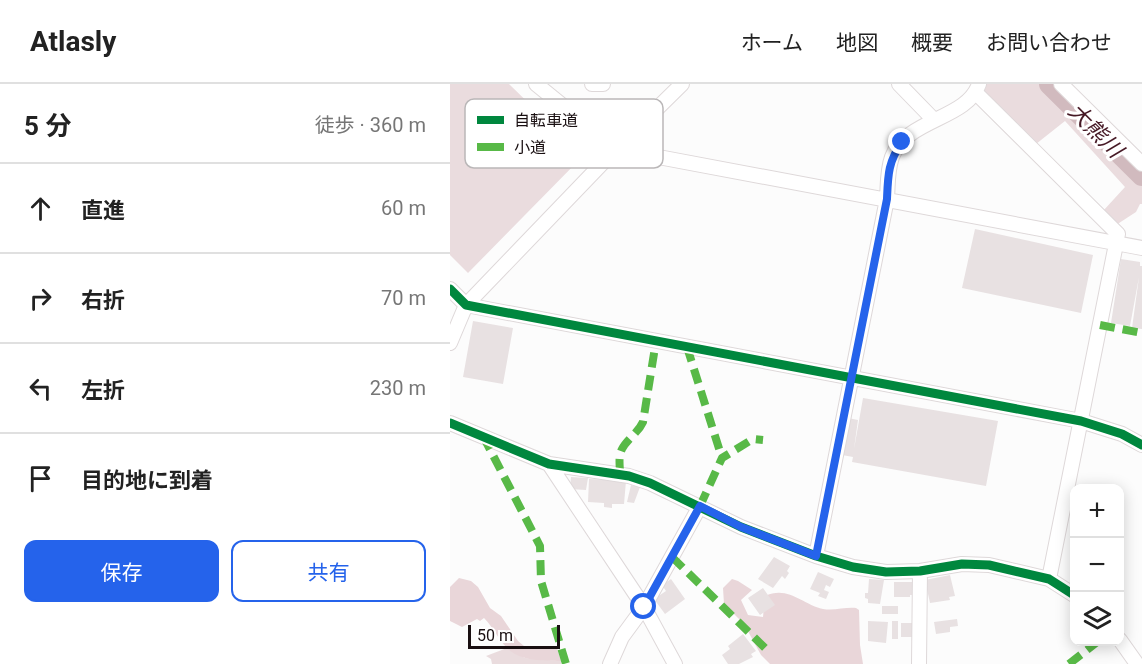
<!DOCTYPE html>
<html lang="ja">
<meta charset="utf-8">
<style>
:root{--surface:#fff;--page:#f6f6f6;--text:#222;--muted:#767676;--line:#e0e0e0;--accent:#2563eb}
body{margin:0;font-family:Roboto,"Noto Sans JP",sans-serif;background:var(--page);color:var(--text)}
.controls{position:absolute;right:18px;bottom:18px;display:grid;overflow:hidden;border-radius:12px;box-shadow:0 3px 15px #0003}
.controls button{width:54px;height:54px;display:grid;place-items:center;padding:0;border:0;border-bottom:2px solid var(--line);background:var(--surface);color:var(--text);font:30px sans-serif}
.scale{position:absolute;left:18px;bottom:15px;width:92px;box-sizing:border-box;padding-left:6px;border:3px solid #190f11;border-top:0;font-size:16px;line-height:21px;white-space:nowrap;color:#190f11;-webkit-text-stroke:4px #fff;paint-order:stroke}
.stop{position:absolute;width:18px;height:18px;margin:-14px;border:4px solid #2563eb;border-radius:50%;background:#fff}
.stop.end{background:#2563eb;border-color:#fff;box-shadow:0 2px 6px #0008}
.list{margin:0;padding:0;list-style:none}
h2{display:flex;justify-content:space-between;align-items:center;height:78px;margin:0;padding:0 24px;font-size:26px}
h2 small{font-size:20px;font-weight:400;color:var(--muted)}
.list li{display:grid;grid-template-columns:39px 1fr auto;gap:18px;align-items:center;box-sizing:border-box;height:90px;padding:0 24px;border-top:2px solid var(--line)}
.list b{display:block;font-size:22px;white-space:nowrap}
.list em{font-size:20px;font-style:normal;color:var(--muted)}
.actions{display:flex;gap:12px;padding:18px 24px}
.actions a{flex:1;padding:14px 0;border:2px solid var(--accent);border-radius:12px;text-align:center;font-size:21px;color:var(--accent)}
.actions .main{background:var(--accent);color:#fff}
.icon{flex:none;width:33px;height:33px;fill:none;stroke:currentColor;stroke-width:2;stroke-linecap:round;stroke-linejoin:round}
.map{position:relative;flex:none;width:692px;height:580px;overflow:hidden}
header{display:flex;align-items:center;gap:36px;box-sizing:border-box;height:84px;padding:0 30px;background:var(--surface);border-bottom:2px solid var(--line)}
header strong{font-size:28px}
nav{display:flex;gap:33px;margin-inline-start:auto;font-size:21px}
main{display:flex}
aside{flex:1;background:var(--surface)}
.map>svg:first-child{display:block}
</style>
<header>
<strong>Atlasly</strong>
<nav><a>ホーム</a><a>地図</a><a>概要</a><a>お問い合わせ</a></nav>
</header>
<main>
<aside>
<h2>5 分<small>徒歩 · 360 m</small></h2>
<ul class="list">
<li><svg class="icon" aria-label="ahead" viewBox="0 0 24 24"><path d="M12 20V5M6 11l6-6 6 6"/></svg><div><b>直進</b></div><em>60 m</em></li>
<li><svg class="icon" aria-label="right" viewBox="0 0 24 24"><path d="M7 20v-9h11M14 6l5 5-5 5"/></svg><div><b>右折</b></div><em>70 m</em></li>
<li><svg class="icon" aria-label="left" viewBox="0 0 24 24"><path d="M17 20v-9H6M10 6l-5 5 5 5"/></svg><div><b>左折</b></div><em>230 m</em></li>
<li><svg class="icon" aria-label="arrive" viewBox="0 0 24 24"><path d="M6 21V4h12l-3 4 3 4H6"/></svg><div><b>目的地に到着</b></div></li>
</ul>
<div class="actions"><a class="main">保存</a><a>共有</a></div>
</aside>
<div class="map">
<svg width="692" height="580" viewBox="0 0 692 580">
<rect width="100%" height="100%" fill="#fcfcfc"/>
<path fill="#eadcde" d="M0 0H59L133 72 18 189 0 171Z
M536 0H594L692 96V120H690L686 128 666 141 653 127 675 103 615 37 586 60 534 11Z
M57 564 75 574 111 577V580H42L41 575 36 572Z"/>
<path fill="#e9d6d9" d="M9 494 21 497 28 503 40 524 51 532 68 557 74 562 107 564 111 577C93 576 71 578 57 564 48 555 43 543 34 534L30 537 27 535 12 543 0 537V503Z
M282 495 288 497 302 506 291 516 298 531 313 533 315 512C338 501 352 520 373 525 384 527 395 523 406 524L409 526 410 561 413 580H320L311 571 294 540 274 520 273 504Z"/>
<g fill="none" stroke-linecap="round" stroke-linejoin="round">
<path stroke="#d1babe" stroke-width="22" d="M600 0 692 91"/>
</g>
<path fill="#e8e1e2" d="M525 145 643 171 631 229 512 204Z
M671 175 690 178V182H692V245L682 244 689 193 680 242 661 239Z
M23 237 63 244 53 300 13 293Z
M413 314 548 337 536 402 402 378 403 373 392 371 398 334 408 336 404 365Z
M121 393 138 394 136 406 120 405Z
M139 395 176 397 174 420H162V424L154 423V419L138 418Z
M181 401 190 403 184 419 177 418Z
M324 473 340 482 337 487 339 489 335 495 332 492 323 504 308 495Z
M368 488 384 495 380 503 376 501 374 506 379 508 376 515 368 512 370 509 360 505Z
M500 491 505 512 499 513 500 516 480 519 475 496Z
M221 495 235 515 215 530 204 515 216 507 212 501Z
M419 495 434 496 430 520 418 519V515L415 514V509H418Z
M444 498H464V511H460V513H444Z
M313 504 325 521 310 531 298 514Z
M432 522H448V530H432Z
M507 535 508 542 500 543V548L486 550 484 538Z
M418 537 438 538 436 559 418 557Z
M442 537H448V555H442Z
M451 539H464V553H451Z
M293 550 306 567 301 570 303 573 289 580H278L272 571 280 565 278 562Z"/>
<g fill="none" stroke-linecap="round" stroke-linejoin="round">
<defs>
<path id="minor" d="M86 0 166 65 692 164
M142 0H153
M449 0 484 36
M611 0 692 80
M526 9 668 150 599 495
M0 205 16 221 631 337 672 350 692 361
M0 259 16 221 166 65 232 0
M0 339 99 380 179 392 200 399 291 443 366 472 403 483 436 488 470 487 512 480 539 481 599 495 624 511
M99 380 194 523 225 580
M366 472 437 115C438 101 437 87 442 73 457 34 517 36 529 0
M670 556 687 580
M160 580 172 553 194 523 250 422
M469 580 470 487"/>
</defs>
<use href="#minor" stroke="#ded8d9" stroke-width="16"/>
<use href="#minor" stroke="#fff" stroke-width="14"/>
<path stroke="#58b947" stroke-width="8" stroke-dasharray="15 8" stroke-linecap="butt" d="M650 241 692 249
M237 263 272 374
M33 352 90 462 91 497 116 580
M170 390C170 382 168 373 172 365 177 355 188 349 193 338L206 257
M250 422 272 374 303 355 313 356
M222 473 316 565
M619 580 647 558"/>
<defs>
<path id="cycleway" d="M0 205 16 221 631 337 672 350 692 361
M0 339 99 380 179 392 200 399 291 443 366 472 403 483 436 488 470 487 512 480 539 481 599 495 624 511"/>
</defs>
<use href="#cycleway" stroke="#fff" stroke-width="13"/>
<use href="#cycleway" stroke="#00873e" stroke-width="9"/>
</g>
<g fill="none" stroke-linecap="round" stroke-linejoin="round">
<path stroke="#2563eb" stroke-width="8" d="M194 523 250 422 291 443 366 472 437 115C438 91 438 78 452 58"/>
</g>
<g text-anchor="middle" stroke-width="6" stroke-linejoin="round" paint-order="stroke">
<g font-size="22" font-style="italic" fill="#461925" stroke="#fff">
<text transform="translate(646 46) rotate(45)" y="8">大熊川</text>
</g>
</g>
<rect x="15" y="15" width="198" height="69" rx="9" fill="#fff" stroke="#bab7b8" stroke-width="1.5"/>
<rect x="27" y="32" width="27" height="8" fill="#00873e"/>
<rect x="27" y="59" width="27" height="8" fill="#58b947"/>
<g font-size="16" fill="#190f11">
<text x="64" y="42">自転車道</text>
<text x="64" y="69">小道</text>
</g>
</svg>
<div class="controls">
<button>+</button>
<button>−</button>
<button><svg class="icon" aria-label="layers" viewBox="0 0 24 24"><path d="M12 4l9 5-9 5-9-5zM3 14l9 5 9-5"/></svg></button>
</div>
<div class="scale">50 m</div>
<div class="stop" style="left:194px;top:523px"></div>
<div class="stop end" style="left:452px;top:58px"></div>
</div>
</main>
